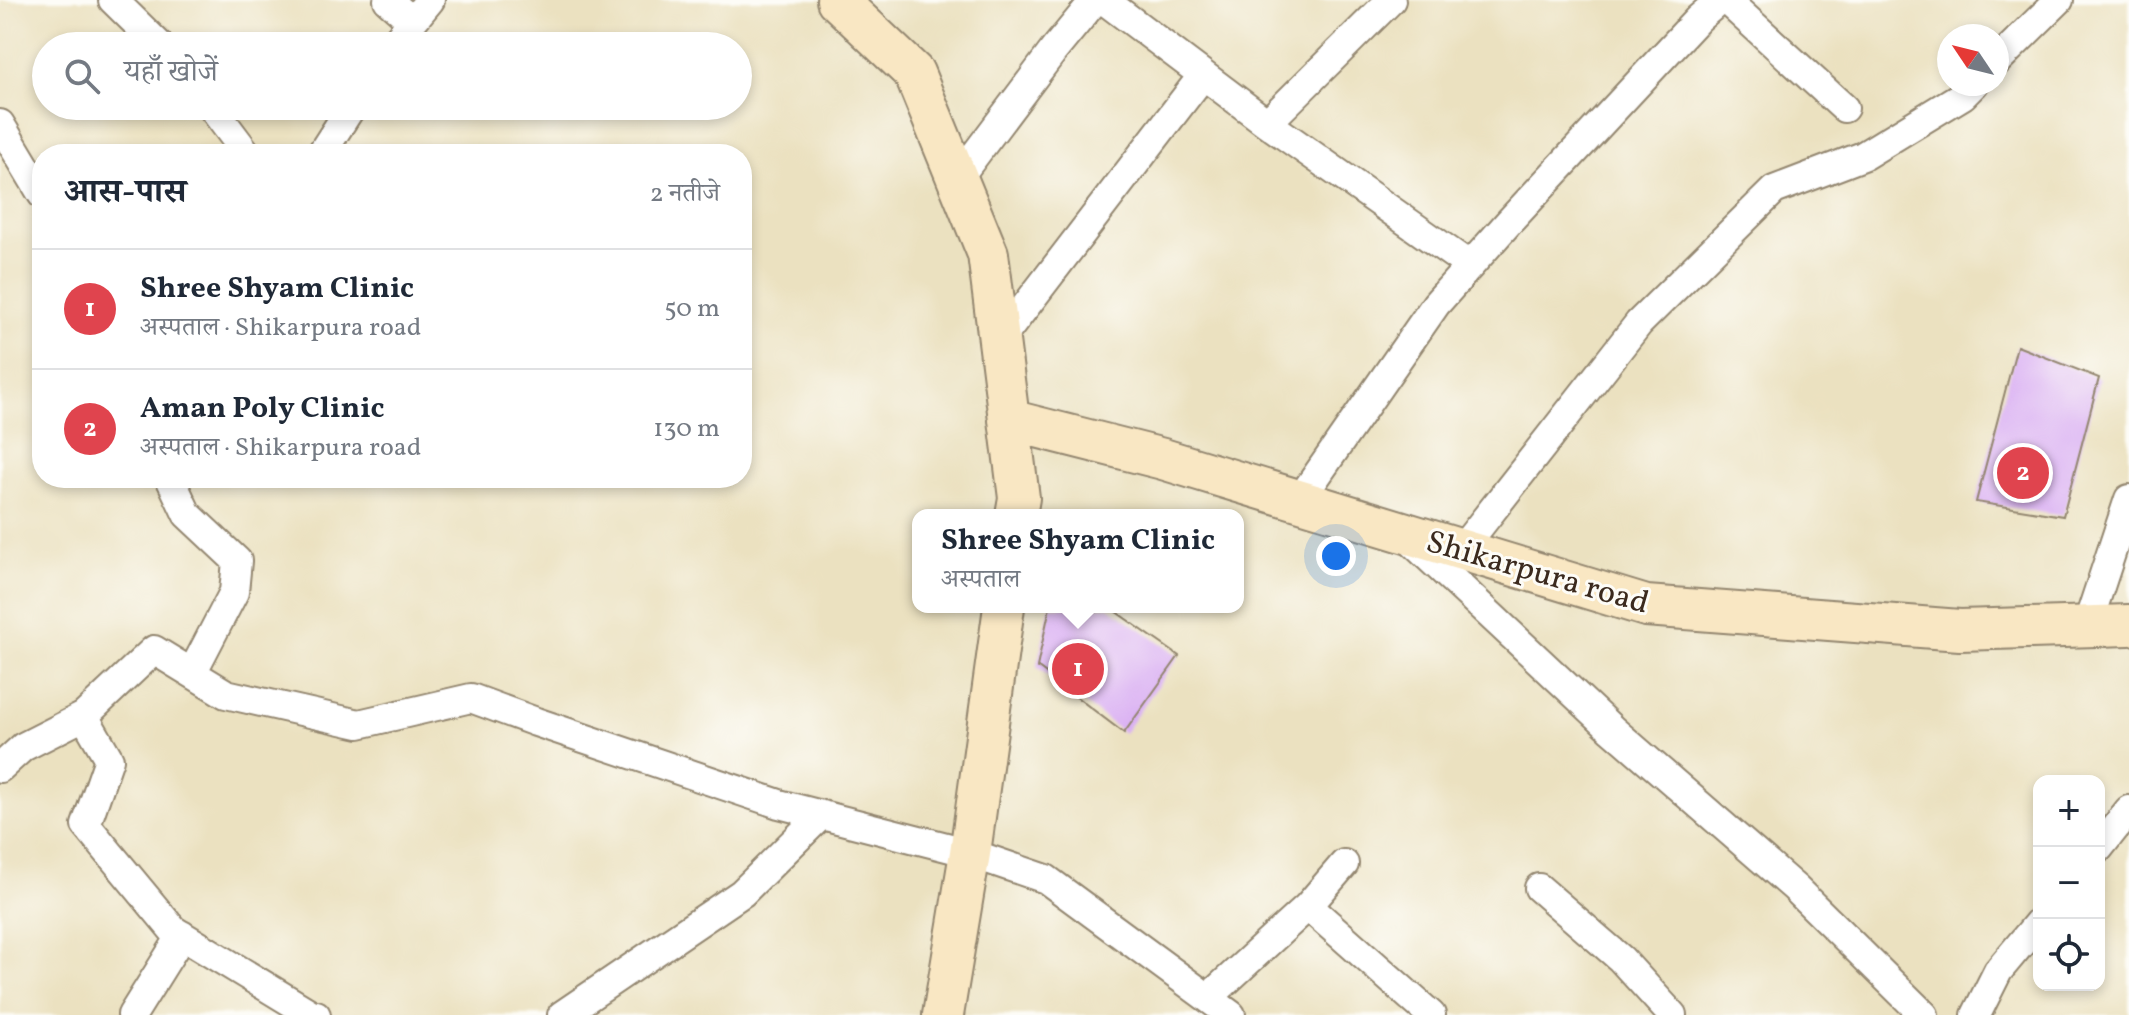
<!DOCTYPE html>
<html lang="hi">
<meta charset="utf-8">
<style>
:root{--surface:#fff;--page:#f2f2f3;--text:#1f2937;--muted:#747a83;--line:#e0e1e3;--accent:#d93025}
body{margin:0;font-family:Vollkorn,"Noto Serif Devanagari",serif;background:var(--page);color:var(--text)}
.controls{position:absolute;right:24px;bottom:24px;display:grid;overflow:hidden;border-radius:16px;box-shadow:0 4px 12px #0003}
.controls button{width:72px;height:72px;display:grid;place-items:center;padding:0;border:0;border-bottom:2px solid var(--line);background:var(--surface);color:var(--text);font:40px sans-serif}
.compass{position:absolute;left:1937px;top:24px;width:72px;height:72px;border-radius:50%;background:var(--surface);box-shadow:0 4px 12px #0003;rotate:305deg}
.you{position:absolute;left:1336px;top:556px;width:28px;height:28px;margin:-20px;border:6px solid #fff;border-radius:50%;background:#1a73e8;box-shadow:0 0 0 12px #1a73e833}
.badge{display:grid;place-items:center;width:52px;height:52px;border-radius:50%;background:var(--accent);color:#fff;font-size:26px;font-weight:700}
.pin{position:absolute;translate:-50% -50%;border:4px solid #fff;box-shadow:0 2px 8px #0006}
.popup{position:absolute;left:912px;top:509px;width:332px;height:104px;box-sizing:border-box;display:grid;place-content:center;border-radius:16px;background:var(--surface);filter:drop-shadow(0 2px 6px #0005);font-size:26px;white-space:nowrap;color:var(--muted)}
.popup b{font-size:30px;color:var(--text)}
.popup::after{content:'';position:absolute;left:50%;top:100%;margin-left:-16px;border:16px solid transparent;border-top-color:var(--surface)}
.list{margin:0;padding:0;list-style:none}
h2{display:flex;justify-content:space-between;align-items:center;height:104px;margin:0;padding:0 32px;font-size:34px}
h2 small{font-size:26px;font-weight:400;color:var(--muted)}
.list li{display:grid;grid-template-columns:52px 1fr auto;gap:24px;align-items:center;box-sizing:border-box;height:120px;padding:0 32px;border-top:2px solid var(--line)}
.list b{display:block;font-size:30px;white-space:nowrap}
.list p{margin:0;font-size:26px;white-space:nowrap;color:var(--muted)}
.list em{font-size:26px;font-style:normal;color:var(--muted)}
.icon{flex:none;width:44px;height:44px;fill:none;stroke:currentColor;stroke-width:2;stroke-linecap:round;stroke-linejoin:round}
.map{position:relative;flex:none;width:2129px;height:1015px;overflow:hidden}
.search{position:absolute;background:var(--surface);box-shadow:0 4px 12px #0003;left:32px;top:32px;width:720px;height:88px;display:flex;align-items:center;gap:20px;box-sizing:border-box;padding:0 28px;border-radius:44px;color:var(--muted);font-size:30px}
.panel{position:absolute;background:var(--surface);box-shadow:0 4px 12px #0003;left:32px;top:144px;width:720px;height:344px;border-radius:32px}
.map>svg:first-child{display:block}
</style>
<div class="map">
<svg width="2129" height="1015" viewBox="0 0 2129 1015">
<rect width="100%" height="100%" fill="#fdfcf7"/>
<filter id="ink" filterUnits="userSpaceOnUse"><feTurbulence type="fractalNoise" baseFrequency=".0125" numOctaves="2"/><feDisplacementMap in="SourceGraphic" scale="16" xChannelSelector="R" yChannelSelector="G"/><feConvolveMatrix kernelMatrix="1 2 1 2 8 2 1 2 1" color-interpolation-filters="sRGB"/></filter>
<filter id="wash" filterUnits="userSpaceOnUse"><feTurbulence type="fractalNoise" baseFrequency=".006" numOctaves="4" result="noise"/><feDisplacementMap in="SourceGraphic" scale="32" xChannelSelector="R" yChannelSelector="G"/><feGaussianBlur stdDeviation="1.8" result="paint"/><feColorMatrix in="noise" values="0 0 0 0 0 0 0 0 0 0 0 0 0 0 0 0 0 1.4 0 .05"/><feComposite in="paint" operator="in"/></filter>
<g filter="url(#wash)">
<rect width="100%" height="100%" fill="#ebe1c0"/>
<g id="blocks">
<path fill="#d9aef3" d="M2017 346 2099 378 2063 516 1976 502Z
M1050 607H1109L1179 656 1124 733 1037 667Z"/>
</g>
</g>
<g filter="url(#ink)">
<use href="#blocks" fill-opacity="0" stroke="#93866f" stroke-width="2"/>
<g fill="none" stroke-linecap="round" stroke-linejoin="round">
<defs>
<path id="street" d="M113 0 160 46
M388 0 412 21
M1104 0 1267 123 1391 0
M1726 0 1844 108
M392 46 430 0
M1997 61 2059 0
M211 106 247 154
M1267 123 1470 266
M0 124 42 194
M321 154 352 106
M957 179 1054 50 1095 0
M999 341 1203 75
M170 478 187 514 237 561 234 592 192 673
M1299 501 1436 304 1509 222 1698 19 1720 0
M1407 537 1612 729 1795 888 1924 1015
M1461 550 1639 323 1774 190 1863 156 1963 95 1974 84
M2087 626 2129 499
M0 768 23 747 84 716
M2099 848 2129 810
M1539 888 1621 959 1672 1015
M1308 906 1431 1015
M1208 998 1308 906 1344 864
M132 1015 182 935
M316 1015 311 1014 173 930 86 825 109 759 84 716 154 650 226 694 359 724 471 698 536 722 779 804 970 853 1046 879 1231 1015
M562 1015 742 893 821 815
M1976 1015 1998 971 2039 922"/>
<path id="secondary" d="M837 0 914 73 988 254 1019 498 1016 515
M1009 420 1163 459 1646 606 1960 630 2129 625
M943 1015 970 853 1004 607"/>
</defs>
<use href="#street" stroke="#93866f" stroke-width="32"/>
<use href="#secondary" stroke="#93866f" stroke-width="44"/>
<use href="#street" stroke="#fff" stroke-width="28"/>
<use href="#secondary" stroke="#f9e7c3" stroke-width="40"/>
</g>
</g>
<g text-anchor="middle" stroke-width="6" stroke-linejoin="round" paint-order="stroke">
<g font-size="32" fill="#3b2a1e" stroke="#fdfcf7">
<text transform="translate(1538 571) rotate(16)" y="11">Shikarpura road</text>
</g>
</g>
</svg>
<div class="controls">
<button>+</button>
<button>−</button>
<button><svg class="icon" aria-label="locate" viewBox="0 0 24 24"><circle cx="12" cy="12" r="6"/><path d="M12 2v4M12 18v4M2 12h4M18 12h4"/></svg></button>
</div>
<svg class="compass" viewBox="-18 -18 36 36"><path d="M0-13l5 13h-10z" fill="#e53935"/><path d="M0 13l5-13h-10z" fill="#747a83"/></svg>
<div class="you"></div>
<div class="pin badge" style="left:1078px;top:669px;background:#e0444e">1</div>
<div class="popup"><b>Shree Shyam Clinic</b>अस्पताल</div>
<div class="pin badge" style="left:2023px;top:473px;background:#e0444e">2</div>
<div class="search"><svg class="icon" aria-label="search" viewBox="0 0 24 24"><circle cx="10" cy="10" r="6"/><path d="M15 15l6 6"/></svg>यहाँ खोजें</div>
<section class="panel">
<h2>आस-पास<small>2 नतीजे</small></h2>
<ul class="list">
<li><span class="badge" style="background:#e0444e">1</span><div><b>Shree Shyam Clinic</b><p>अस्पताल · Shikarpura road</p></div><em>50 m</em></li>
<li><span class="badge" style="background:#e0444e">2</span><div><b>Aman Poly Clinic</b><p>अस्पताल · Shikarpura road</p></div><em>130 m</em></li>
</ul>
</section>
</div>
